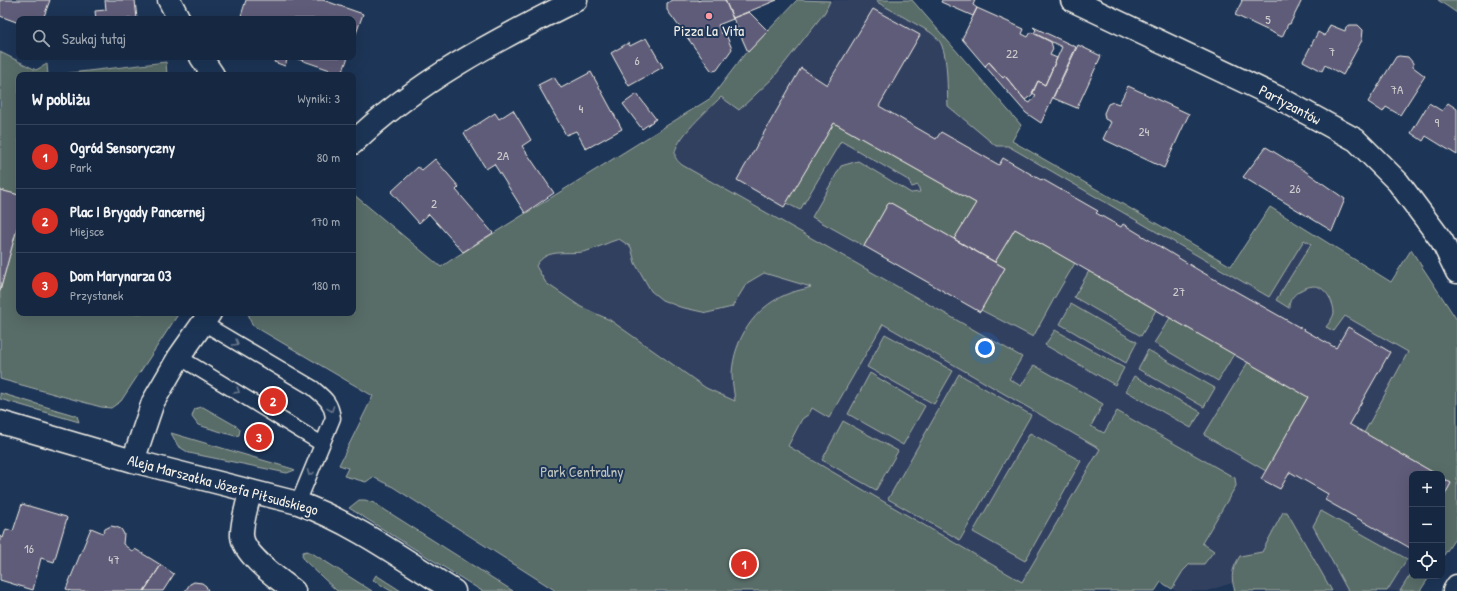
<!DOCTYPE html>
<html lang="pl">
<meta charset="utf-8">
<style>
:root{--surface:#162841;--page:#23344c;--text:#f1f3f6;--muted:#9ea6b1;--line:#35445a;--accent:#d93025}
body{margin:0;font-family:"Patrick Hand",sans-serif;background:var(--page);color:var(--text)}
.controls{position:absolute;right:12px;bottom:12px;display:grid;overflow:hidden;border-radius:8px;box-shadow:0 4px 16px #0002}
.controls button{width:36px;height:36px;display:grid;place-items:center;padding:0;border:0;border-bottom:1px solid var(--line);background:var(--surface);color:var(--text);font:20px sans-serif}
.you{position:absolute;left:985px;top:348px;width:14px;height:14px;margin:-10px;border:3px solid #fff;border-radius:50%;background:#1a73e8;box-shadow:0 0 0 6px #1a73e833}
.badge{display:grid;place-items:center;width:26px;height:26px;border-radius:50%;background:var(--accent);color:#fff;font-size:13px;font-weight:700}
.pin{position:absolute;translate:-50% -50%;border:2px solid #fff;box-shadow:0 1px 4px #0006}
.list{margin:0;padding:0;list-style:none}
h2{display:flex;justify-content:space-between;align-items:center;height:52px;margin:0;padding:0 16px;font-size:17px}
h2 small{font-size:13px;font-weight:400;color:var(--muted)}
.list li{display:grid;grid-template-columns:26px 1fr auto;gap:12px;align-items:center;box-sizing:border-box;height:64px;padding:0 16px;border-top:1px solid var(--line)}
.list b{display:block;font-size:15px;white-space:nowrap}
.list p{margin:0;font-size:13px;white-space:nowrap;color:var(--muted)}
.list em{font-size:13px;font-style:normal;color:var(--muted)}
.icon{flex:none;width:22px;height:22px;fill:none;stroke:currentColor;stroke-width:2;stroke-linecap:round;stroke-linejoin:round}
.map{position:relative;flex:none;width:1457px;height:591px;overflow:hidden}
.search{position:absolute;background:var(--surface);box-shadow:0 4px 16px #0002;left:16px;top:16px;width:340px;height:44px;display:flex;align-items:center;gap:10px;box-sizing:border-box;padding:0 14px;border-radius:8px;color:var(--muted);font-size:15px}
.panel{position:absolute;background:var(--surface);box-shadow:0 4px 16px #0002;left:16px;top:72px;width:340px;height:244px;border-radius:8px}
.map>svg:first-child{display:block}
</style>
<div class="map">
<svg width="1457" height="591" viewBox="0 0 1457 591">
<rect width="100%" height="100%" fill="#1d3557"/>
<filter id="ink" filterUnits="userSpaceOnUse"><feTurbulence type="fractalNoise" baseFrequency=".025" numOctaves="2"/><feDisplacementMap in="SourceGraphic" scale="8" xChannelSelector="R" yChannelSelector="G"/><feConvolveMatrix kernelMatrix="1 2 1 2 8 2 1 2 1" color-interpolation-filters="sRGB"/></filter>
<g filter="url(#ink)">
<path fill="#304061" d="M797 0H912L1021 125 1012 141 1231 266 1270 207 1391 282 1411 250 1457 320V536L1442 558V474H1412V576H1430L1420 591H1235L1232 583 1207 591H1176L1159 581 997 591 454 258 711 98 747 51 748 52Z"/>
<path fill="#586c68" stroke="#a6aea8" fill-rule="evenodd" d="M797 0 830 1 825 12 773 78 739 110 721 97C710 108 673 140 675 155 675 159 679 162 682 165L1022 357 1009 379 1021 386 1034 365 1103 404 1091 426 1104 433 1117 411 1235 478 1236 486 1202 543 1214 551 1204 564H1190L1183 571 1172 589 1161 582 1155 591H556L393 487 373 477 366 482 344 476 348 468 339 465 373 396 252 325 248 313H353V194L441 267 454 258 711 98 747 51 748 52ZM619 239 631 247 635 263 651 291 662 300 680 307 707 313 732 307 747 283 764 273 811 287C803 290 793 291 785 295 754 308 734 340 732 373 732 382 734 392 735 401L706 388 610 320 581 307 546 283 536 266C547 246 569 256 587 251 598 248 608 242 619 239ZM883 324 1100 449 1022 582 788 446 802 419 809 414 812 408 829 418Z
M878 0H912L1021 125 1012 141 1231 266 1270 207 1391 282 1411 250 1457 320V536L1442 558V500L1451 483 1442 478V474H1436L1364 433 1408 352 1345 316 1334 331 1326 327C1329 323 1333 318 1334 313 1334 304 1328 291 1319 287 1310 283 1292 293 1290 302 1289 304 1289 306 1289 308L1276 300 1311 244 1304 240 1269 297 1008 146H996L948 106C947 90 948 60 942 46 940 40 935 36 930 32L877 2Z
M1438 0H1457V13Z
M0 52 36 70 47 64 48 75H19V195L0 190Z
M166 62 167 75H53Z
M834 123 976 203 954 239 889 202 864 246 812 217 841 166 858 161 911 193 920 192 918 185 912 187 908 180 841 141 800 210 786 203Z
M19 221V313H179L121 401 111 408 101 407 0 379V291Z
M1015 229 1075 263 1055 297 1033 337 981 310 1005 268 995 262Z
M1089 271 1156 310 1141 336 1074 297Z
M1071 304 1137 342 1126 363 1060 324Z
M1170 318 1234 354 1218 381 1154 343Z
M1055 330 1124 368 1115 385 1045 345Z
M885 334 953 371 934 404 867 367Z
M1148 350 1215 388 1204 407 1138 369Z
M1248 362 1308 397 1266 471 1204 435Z
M870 373 925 406 903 445 848 414Z
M959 374 1031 415 960 540 888 499Z
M1134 376 1201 412 1191 428 1126 391Z
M0 393 77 416 79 422 0 399Z
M200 407H203L238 427 240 430 239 435 235 436 198 425 192 417 193 413 195 409Z
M843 421 898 451 876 490 822 460Z
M171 433 293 469 295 470 287 473 189 453 178 446Z
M1030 433 1081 461 1025 561 973 532Z
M359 500H365L374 503 513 591H482L349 508Z
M1321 511 1407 559 1387 591H1348L1313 526Z
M1283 512H1287L1332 591H1235C1230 576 1232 569 1240 556L1262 552Z
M307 551 312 553 372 591H337L304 560 302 555 303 552Z
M1412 572V576H1430L1420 591H1400Z
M376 575 401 591H391L373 580Z"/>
<path fill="#5e5b79" stroke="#f4f1e8" d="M0 0H50L43 19H19V23L0 16Z
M105 0H135L137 19H96L95 11 106 10Z
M246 0H323L363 14 353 42V19H240Z
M673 0H698V1L701 0H725L733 19 718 25 722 34 725 32 732 49 717 70 713 71 711 70 667 10V3Z
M725 0H777L733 18Z
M942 0H975L973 5 977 8 973 16 941 2Z
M1241 0H1302L1290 24H1288L1282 37 1235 15 1242 1Z
M977 8 1024 29 1022 34 1028 37 1031 32 1051 42 1053 49 1050 55 1057 58 1045 85 1038 81 1032 95 1025 100 1005 76 1003 78 989 62 985 66 962 39Z
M873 9 920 35 879 106 936 139 941 132 999 165 1003 158 1041 180 1042 179 1098 211 1096 213 1121 227 1123 224 1200 271 1336 348 1348 327 1390 352 1349 424 1436 474H1412V549L1325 500 1328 494 1290 472 1280 489 1261 479 1308 397 1015 229 995 262 954 239 976 203 834 123 784 207 737 180 801 68 827 85Z
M749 12 768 31 748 52 733 18Z
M1330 25 1345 31 1346 27 1350 25H1358L1363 30 1362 40 1343 75 1325 65 1322 71 1303 61 1318 32 1325 36Z
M1033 27 1076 47 1041 123 1026 113 985 66 989 62 1003 78 1005 76 1025 100 1030 103 1036 95 1032 93 1038 81 1045 85 1062 47 1034 33 1036 30Z
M646 38 663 67 629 86 611 53 628 43 630 46Z
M1078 45 1101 56 1077 108 1053 98Z
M1399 56 1408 57 1413 63V67L1425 76 1400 115 1386 107 1383 112 1368 102 1396 57Z
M276 57H288L285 66 274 62Z
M292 57H348L342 74Z
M591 72 622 129 586 149 576 131 566 135 538 85 554 77 561 88Z
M1128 86 1189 114 1164 168 1103 139 1111 122 1105 119 1104 113 1108 104 1113 102 1119 104Z
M637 94 656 119 642 129 623 104Z
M1429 103 1442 111 1448 103 1457 109V155L1426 136 1423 141 1411 133Z
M513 110 531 140 522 146 554 193 525 213 494 164 486 169 464 133 495 113 499 119Z
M1266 147 1305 171 1345 199 1332 231 1243 177Z
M435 159 459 187 456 190 493 233 463 252 429 214 419 223 391 192 418 167 422 170Z
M0 190 19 195V221L0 291Z
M889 202 1005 268 980 312 864 246Z
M1442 478 1451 483 1442 500Z
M22 504 66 517 67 518 54 562 41 558 33 590 0 580V536L3 538 6 529 13 531Z
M111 526 116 527 121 529 124 534 123 544 133 552 135 549 161 565 144 591H71L66 589 91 528 103 533 105 529Z
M161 565 174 574 163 591H144Z
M194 582 202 583 206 586 208 591H185L190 584Z"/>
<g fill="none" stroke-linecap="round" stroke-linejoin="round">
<defs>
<path id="service" d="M203 323 313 388C325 398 331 402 333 418L298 503
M179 357 322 444"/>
<path id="minor" d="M169 0 179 19
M1072 0 1281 99 1356 140 1398 182 1442 241 1457 272
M201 57 213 75
M353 143C415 82 498 39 576 0
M0 422 133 461 298 503C354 523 404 560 454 591
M133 461 153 402 179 357 210 313
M250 491C248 504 241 523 242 536 244 556 279 579 294 591"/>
<path id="tertiary" d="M1454 591 1457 586"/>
</defs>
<use href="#service" stroke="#f4f1e8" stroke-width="17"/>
<use href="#minor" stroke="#f4f1e8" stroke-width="25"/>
<use href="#tertiary" stroke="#f4f1e8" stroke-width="25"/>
<use href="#service" stroke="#1d3557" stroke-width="14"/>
<use href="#minor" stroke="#1d3557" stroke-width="22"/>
<use href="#tertiary" stroke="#1d3557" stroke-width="22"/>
</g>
<defs><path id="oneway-chevron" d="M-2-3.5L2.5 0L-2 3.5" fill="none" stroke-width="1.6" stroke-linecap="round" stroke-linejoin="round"/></defs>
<g stroke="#68778a">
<use href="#oneway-chevron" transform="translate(236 343) rotate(30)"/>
<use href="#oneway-chevron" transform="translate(237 391) rotate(32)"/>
<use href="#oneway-chevron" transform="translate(331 409) rotate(70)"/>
<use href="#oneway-chevron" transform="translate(310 473) rotate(112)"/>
</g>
</g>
<circle fill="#ff9aa2" stroke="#1d3557" stroke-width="1.5" cx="709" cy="16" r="4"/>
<g text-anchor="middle" stroke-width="4" stroke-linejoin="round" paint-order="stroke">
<g font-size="13" fill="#cecccc">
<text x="1268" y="24">5</text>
<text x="1332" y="56">7</text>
<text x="1012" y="58">22</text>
<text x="637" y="65">6</text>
<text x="1397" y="94">7A</text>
<text x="581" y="113">4</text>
<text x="1437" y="127">9</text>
<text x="1144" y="136">24</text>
<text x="503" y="160">2A</text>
<text x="1295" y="193">26</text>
<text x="434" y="208">2</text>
<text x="1179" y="296">27</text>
<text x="29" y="553">16</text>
<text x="114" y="564">47</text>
</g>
<g font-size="15" fill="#f4f1e8" stroke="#1d3557">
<text x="709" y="36">Pizza La Vita</text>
</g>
<g font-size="15" fill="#f4f1e8" stroke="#1d3557">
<text transform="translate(1290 105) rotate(28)" y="5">Partyzantów</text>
<text transform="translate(223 485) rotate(15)" y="5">Aleja Marszałka Józefa Piłsudskiego</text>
</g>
<g font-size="15" fill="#bdc2bb" stroke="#1d3557">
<text x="582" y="477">Park Centralny</text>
</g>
</g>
</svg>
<div class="controls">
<button>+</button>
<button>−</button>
<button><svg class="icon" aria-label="locate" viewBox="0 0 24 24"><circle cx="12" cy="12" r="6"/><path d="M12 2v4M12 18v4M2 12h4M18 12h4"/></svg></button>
</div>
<div class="you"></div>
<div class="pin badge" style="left:744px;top:564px">1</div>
<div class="pin badge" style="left:273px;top:401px">2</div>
<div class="pin badge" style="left:259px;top:437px">3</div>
<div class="search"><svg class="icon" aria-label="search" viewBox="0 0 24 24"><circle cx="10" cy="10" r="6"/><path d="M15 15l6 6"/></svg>Szukaj tutaj</div>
<section class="panel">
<h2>W pobliżu<small>Wyniki: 3</small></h2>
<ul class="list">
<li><span class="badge">1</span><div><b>Ogród Sensoryczny</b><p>Park</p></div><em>80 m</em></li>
<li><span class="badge">2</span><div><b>Plac I Brygady Pancernej</b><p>Miejsce</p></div><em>170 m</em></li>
<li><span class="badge">3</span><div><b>Dom Marynarza 03</b><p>Przystanek</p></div><em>180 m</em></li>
</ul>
</section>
</div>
